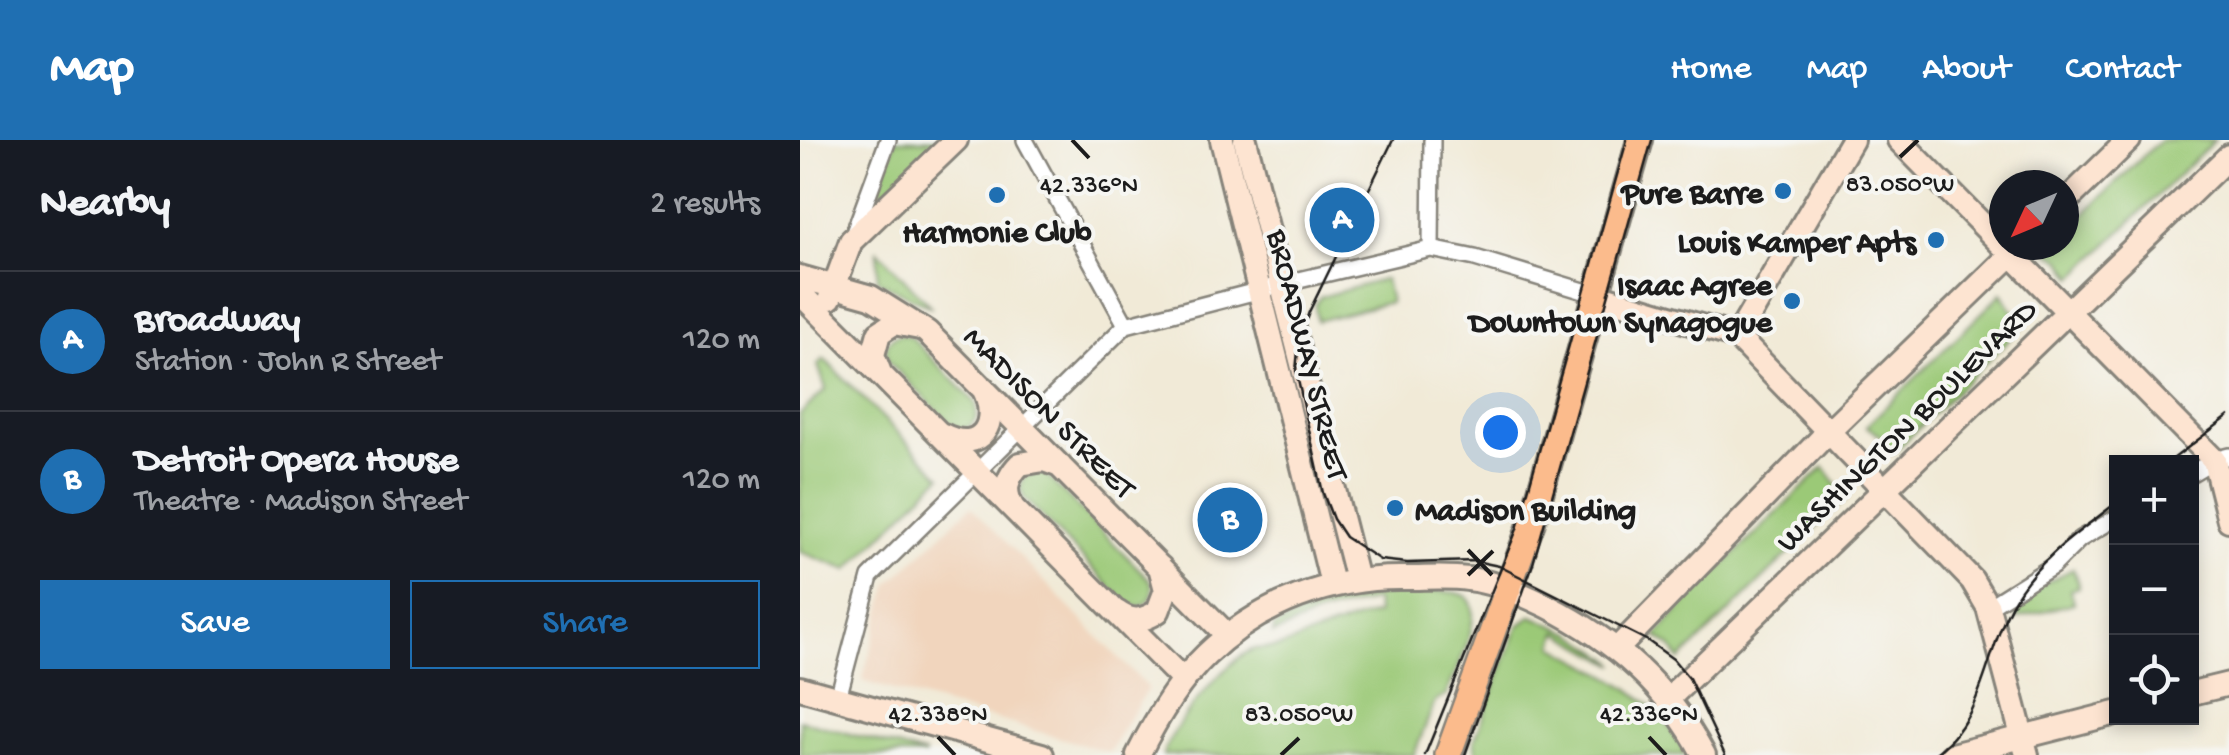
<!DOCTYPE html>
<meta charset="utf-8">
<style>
:root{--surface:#171b24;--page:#20242c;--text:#f1f3f6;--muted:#9ea1a6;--line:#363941;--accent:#1f6fb2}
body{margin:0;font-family:"Gochi Hand",sans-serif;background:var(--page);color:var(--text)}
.controls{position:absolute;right:30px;bottom:30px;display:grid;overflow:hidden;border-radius:0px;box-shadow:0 5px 15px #0003}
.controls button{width:90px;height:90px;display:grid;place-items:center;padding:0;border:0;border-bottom:2px solid var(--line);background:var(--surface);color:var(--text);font:50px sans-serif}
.compass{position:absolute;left:1189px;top:30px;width:90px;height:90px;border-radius:50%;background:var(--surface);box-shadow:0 5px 15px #0003;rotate:226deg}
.you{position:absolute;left:700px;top:292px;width:35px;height:35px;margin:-25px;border:8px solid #fff;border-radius:50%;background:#1a73e8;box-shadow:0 0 0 15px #1a73e833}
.badge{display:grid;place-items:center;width:65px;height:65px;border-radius:50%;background:var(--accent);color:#fff;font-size:32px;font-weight:700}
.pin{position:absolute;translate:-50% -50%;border:5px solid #fff;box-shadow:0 2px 10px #0006}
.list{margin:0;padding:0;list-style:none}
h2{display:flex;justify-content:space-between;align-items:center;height:130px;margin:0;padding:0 40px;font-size:42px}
h2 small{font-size:32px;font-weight:400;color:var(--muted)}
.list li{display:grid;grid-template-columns:65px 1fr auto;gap:30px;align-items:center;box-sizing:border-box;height:140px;padding:0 40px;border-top:2px solid var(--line)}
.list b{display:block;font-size:38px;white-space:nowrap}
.list p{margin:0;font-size:32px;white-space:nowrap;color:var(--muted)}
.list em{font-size:32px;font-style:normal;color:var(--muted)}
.actions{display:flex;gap:20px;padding:30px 40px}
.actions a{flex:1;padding:22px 0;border:2px solid var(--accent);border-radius:0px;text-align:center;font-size:35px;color:var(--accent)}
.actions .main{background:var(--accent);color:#fff}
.icon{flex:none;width:55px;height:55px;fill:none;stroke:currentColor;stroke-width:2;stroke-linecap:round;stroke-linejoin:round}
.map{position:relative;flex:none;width:1429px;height:615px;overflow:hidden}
header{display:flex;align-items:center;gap:60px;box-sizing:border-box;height:140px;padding:0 50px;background:var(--accent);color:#fff}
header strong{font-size:48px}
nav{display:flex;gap:55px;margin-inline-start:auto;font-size:35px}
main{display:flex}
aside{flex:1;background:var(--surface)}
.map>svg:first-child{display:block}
</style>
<header>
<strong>Map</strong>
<nav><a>Home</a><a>Map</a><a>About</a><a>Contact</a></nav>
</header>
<main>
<aside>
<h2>Nearby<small>2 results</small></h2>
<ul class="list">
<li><span class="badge">A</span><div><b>Broadway</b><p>Station · John R Street</p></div><em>120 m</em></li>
<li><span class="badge">B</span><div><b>Detroit Opera House</b><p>Theatre · Madison Street</p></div><em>120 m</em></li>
</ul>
<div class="actions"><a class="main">Save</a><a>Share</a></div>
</aside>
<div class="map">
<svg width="1429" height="615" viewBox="0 0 1429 615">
<rect width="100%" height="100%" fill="#f6f6f2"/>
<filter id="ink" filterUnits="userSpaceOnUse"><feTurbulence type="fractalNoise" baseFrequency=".01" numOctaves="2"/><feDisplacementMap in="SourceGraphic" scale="20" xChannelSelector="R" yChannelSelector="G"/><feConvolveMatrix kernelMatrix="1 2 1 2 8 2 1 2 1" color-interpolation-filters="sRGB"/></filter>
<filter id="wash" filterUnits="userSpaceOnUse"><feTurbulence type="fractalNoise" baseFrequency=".0048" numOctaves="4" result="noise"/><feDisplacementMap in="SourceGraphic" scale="40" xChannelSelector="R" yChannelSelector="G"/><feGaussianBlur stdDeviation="2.25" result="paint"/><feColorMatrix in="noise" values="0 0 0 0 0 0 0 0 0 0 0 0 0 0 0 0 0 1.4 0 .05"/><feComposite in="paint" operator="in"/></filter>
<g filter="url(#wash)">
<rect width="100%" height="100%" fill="#f1ead7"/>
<path fill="#f1d5bd" d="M171 366 348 548 309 612 62 541 89 444Z"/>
<path fill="#9bc977" stroke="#5c724a" stroke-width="2.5" d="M95 0H143L84 53 79 47Z
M1360 0H1415L1274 137 1263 121 1247 110 1252 105H1264V93Z
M78 111 132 168 77 140Z
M585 139 590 162 517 181 515 165 520 157Z
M1202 153 1212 170 1228 181 1093 313 1082 297 1066 286Z
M103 194 111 197 176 263 177 279C171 288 162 291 152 286L89 222C82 208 88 196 103 194Z
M24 219 141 336 48 430 0 412V274L26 249 18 225Z
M1024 327 1038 347 1050 354 880 520 870 506 856 496 890 458Z
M242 331 351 441C356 453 351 463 339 467L327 464 224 358 220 348 224 336Z
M1273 429 1279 447 1270 450 1274 463 1218 478 1213 459Z
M636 451C646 452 659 451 667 457 686 474 654 535 646 555L635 562 614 615H363C369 590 427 519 452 510 461 506 472 510 482 506 515 495 543 481 577 474L576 460 518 474 476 493 473 494 474 487C534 456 570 452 636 451Z
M732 476 774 494 812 520 816 525 758 492 754 506C809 538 857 554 886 615H677L674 601 718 486Z
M0 580 126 615H0Z"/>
</g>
<g filter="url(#ink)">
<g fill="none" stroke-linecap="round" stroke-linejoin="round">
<defs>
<path id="street" d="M225 0 326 185
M55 90 88 0
M631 109 632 0
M1392 333 1414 320 1429 316
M1188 467 1253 426 1280 399 1316 378
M38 558 70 437 326 185 499 140 631 109 675 118 797 155"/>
<path id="secondary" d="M422 0 532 444
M445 0 557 440
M1099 0 1414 320 1429 380
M1264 63 1329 0
M0 137 71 157 127 192 428 496
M0 153 383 540
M797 155 937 197 1172 440 1188 467 1227 615
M30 158 51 101 156 0
M937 197 1052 0
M80 233 73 215 79 193 94 183 120 188
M143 295C181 315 201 282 183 248
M213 368C203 351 206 338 220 324L244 320 260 326
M317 472C331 483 344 481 358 471L366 450 360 427
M817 509 1028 292 1221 105
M0 548 242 615
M1392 553 1429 544
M869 558 1429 16
M338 615C356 579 377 543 406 515 460 463 533 436 607 438 627 438 648 436 668 439 695 442 723 454 747 466 816 501 867 546 904 615
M1152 615 1316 573"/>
<path id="primary" d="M648 615 732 382 840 0"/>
</defs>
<use href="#street" stroke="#86837a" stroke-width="20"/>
<use href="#secondary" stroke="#86837a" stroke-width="28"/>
<use href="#primary" stroke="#86837a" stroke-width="30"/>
<use href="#street" stroke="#fff" stroke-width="15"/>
<use href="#secondary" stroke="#fde4d1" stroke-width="22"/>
<use href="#primary" stroke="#fbbb8c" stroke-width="25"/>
<path stroke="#1c1c1c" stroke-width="2.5" d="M593 0 509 172 499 200 496 231 523 353 533 379 545 397 580 420 607 423 675 421 699 426 848 501 873 519 889 538 925 615
M1369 322 1429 276
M625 615 717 389 827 0
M665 615 733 424 852 0
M1133 615C1186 579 1184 511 1215 459 1239 418 1280 391 1316 363"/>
</g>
</g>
<path fill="none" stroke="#1c1c1c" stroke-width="4" d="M272 0 289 18M1100 17 1118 0M668 410 692 435M668 435 693 411M138 597 155 615M849 597 866 615M481 615 499 598"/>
<g fill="#1f6fb2" stroke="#f6f6f2" stroke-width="4">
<circle cx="983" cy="51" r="10"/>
<circle cx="197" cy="55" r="10"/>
<circle cx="1136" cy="100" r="10"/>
<circle cx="992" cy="161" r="10"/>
<circle cx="595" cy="368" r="10"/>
</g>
<g text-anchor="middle" stroke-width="8" stroke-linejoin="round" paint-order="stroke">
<g font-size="32" font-weight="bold" fill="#1c1c1c" stroke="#f6f6f2" text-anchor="end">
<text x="963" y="62">Pure Barre</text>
<text x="197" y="101" text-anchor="middle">Harmonie Club</text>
<text x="1116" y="111">Louis Kamper Apts</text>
<text x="972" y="154">Isaac Agree<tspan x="972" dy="37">Downtown Synagogue</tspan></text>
<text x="615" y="379" text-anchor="start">Madison Building</text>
</g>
<g font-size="32" fill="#1c1c1c" stroke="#f6f6f2">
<text transform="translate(510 214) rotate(76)" y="11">BROADWAY STREET</text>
<text transform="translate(251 271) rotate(45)" y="11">MADISON STREET</text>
<text transform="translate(1105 284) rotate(-44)" y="11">WASHINGTON BOULEVARD</text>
</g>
</g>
<g font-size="25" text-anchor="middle" fill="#1c1c1c" stroke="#f6f6f2" stroke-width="8" stroke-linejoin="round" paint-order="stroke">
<text x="1100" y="51">83.050°W</text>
<text x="289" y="52">42.336°N</text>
<text x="138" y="581">42.338°N</text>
<text x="849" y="581">42.336°N</text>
<text x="499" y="581">83.050°W</text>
</g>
</svg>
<div class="controls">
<button>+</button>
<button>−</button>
<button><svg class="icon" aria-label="locate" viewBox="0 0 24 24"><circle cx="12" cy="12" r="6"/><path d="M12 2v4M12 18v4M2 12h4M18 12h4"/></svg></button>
</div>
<svg class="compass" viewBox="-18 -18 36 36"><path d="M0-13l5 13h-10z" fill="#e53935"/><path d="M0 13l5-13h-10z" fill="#9ea1a6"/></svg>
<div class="you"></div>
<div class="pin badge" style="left:542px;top:80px">A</div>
<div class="pin badge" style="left:430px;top:380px">B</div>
</div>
</main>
